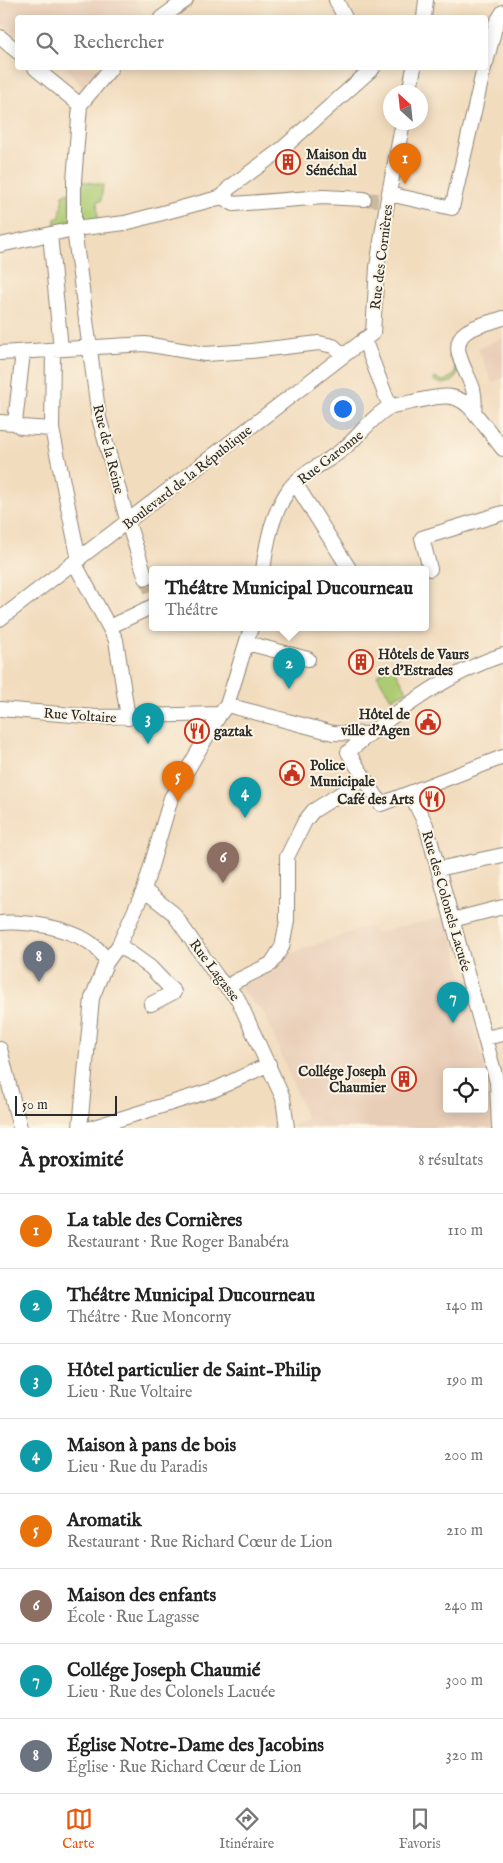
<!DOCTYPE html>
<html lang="fr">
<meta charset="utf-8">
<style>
:root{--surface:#fff;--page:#f2f2f2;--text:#222;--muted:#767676;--line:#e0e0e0;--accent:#ea580c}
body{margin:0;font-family:"IM FELL English",serif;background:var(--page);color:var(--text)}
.controls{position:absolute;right:15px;bottom:15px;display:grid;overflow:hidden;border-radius:5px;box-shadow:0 2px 12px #0003}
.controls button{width:45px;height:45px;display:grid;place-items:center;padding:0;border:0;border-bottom:1px solid var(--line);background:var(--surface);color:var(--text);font:25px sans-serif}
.compass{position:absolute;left:383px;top:85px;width:45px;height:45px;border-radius:50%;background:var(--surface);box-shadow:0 2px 12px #0003;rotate:333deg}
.scale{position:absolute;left:15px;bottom:12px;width:102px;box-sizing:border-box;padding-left:5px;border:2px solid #2b2b2b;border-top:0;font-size:14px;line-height:18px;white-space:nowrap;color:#2b2b2b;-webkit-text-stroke:4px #fcf5e5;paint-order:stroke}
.you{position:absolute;left:342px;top:408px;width:18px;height:18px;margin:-12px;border:4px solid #fff;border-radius:50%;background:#1a73e8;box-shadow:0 0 0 8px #1a73e833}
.badge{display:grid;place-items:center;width:32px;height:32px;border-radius:50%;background:var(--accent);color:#fff;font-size:16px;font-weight:700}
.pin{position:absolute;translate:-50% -41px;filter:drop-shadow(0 1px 2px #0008)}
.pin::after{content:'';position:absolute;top:26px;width:18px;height:15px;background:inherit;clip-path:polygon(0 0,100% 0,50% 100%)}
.popup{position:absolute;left:149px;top:566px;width:280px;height:65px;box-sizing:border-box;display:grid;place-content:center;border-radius:5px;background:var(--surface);filter:drop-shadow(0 1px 4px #0005);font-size:16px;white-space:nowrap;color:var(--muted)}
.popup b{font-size:19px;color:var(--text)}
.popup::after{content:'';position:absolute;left:50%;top:100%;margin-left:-10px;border:10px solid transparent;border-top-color:var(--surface)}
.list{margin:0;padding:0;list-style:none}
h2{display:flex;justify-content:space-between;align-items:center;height:65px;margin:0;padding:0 20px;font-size:21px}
h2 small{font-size:16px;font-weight:400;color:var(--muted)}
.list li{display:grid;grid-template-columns:32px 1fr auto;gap:15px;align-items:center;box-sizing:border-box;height:75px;padding:0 20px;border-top:1px solid var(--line)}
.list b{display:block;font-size:19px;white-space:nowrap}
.list p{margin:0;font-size:16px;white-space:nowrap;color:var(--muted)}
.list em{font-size:16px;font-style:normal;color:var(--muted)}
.icon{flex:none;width:28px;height:28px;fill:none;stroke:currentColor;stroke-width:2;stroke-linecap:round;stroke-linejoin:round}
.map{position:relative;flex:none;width:503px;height:1128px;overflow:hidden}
.search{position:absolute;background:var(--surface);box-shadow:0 2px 12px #0003;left:15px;right:15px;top:15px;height:55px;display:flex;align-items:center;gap:12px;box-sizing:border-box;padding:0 18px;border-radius:5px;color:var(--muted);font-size:19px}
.sheet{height:665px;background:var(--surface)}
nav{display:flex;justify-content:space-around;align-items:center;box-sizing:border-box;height:70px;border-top:1px solid var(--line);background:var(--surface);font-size:14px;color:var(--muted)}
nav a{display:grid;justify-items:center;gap:2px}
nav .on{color:var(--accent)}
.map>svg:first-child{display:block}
</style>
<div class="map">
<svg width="503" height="1128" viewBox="0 0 503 1128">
<rect width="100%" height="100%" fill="#fcf5e5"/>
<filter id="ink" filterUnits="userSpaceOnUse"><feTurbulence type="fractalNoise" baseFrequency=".02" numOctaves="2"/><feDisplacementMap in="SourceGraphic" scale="10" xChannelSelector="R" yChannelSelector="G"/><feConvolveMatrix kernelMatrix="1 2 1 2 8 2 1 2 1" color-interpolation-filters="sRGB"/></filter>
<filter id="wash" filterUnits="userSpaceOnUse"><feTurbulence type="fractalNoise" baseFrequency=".0096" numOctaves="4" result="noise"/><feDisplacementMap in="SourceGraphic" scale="20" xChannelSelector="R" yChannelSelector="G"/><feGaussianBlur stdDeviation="1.12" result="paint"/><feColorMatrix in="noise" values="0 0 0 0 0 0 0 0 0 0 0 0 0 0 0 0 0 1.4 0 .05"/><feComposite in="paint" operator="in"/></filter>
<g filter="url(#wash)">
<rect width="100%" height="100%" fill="#f2dcbe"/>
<path fill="#e9ceb7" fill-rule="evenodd" d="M0 0H135L145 17 18 18 17 36 0 22Z
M66 68H103L84 87 81 86Z
M503 338V378L492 383 478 348Z
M447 916 491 1093V1128H294L293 1125 307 1119 265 1014 238 987 275 972 284 956 368 926 376 933ZM447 1072H484V1109H447Z"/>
<path fill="#accb72" stroke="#6c7b4e" d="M81 181 103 185 101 201H97L98 219 79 222Z
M69 192 71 220 67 221V224L54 230 55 219 60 217 63 195Z
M450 354 455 358 458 373 452 382 442 384 432 380 434 378 444 381 454 375 456 367 449 357Z
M392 665 407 691 391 699 377 675Z"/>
</g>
<g filter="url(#ink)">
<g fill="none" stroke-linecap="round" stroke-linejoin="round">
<path stroke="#cab9a1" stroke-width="14" stroke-dasharray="14 7" stroke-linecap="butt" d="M364 199 378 200
M146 578 152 594"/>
<defs>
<path id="minor" d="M336 0 345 18
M161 18 186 0
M424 18 426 0
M0 37 18 52
M486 63 496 23 503 12
M35 68 80 105
M111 68 80 105 74 181V229L99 418 128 523 146 578
M409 92 414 68
M389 194 452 208 484 68
M222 197 229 188 282 149 373 68
M222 197 234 204 323 197 364 199
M50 234 61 349
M0 245 74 229 125 223 222 197
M503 318C492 322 476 325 466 332 447 346 468 372 473 389 475 397 475 404 474 412L503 449
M364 339 390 407
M53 350 52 429 79 560
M0 353 145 344 205 354 251 351 319 343 333 346 343 355
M0 422 15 423 21 427 52 429
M15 423 23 352
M295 483 350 570
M75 564 116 640 128 718
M430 569 422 538 503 513
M263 570C267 541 272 513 290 488 304 471 326 463 342 450 357 439 374 414 390 407 397 404 406 404 412 402 438 397 456 389 474 412
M0 619 373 333 377 267 387 203 403 122
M109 627 153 606
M247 643 308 659
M503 655C449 672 390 716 348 752L381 804 503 757
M227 705 333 733 369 734
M0 709 97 717 220 714
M410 793 426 825 497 1082 499 1128
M438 869 503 855
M144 890 173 913 218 978 238 999 283 1098 287 1128
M452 920 503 907
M0 923C29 920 96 930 106 963
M119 945 150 967 174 992 151 1004
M229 989 234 982 271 964 282 947 287 921V857L305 821 313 811 364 779
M485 1038 503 1034
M0 1049 20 1128
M80 1128 92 998 106 963 119 945 144 890 171 798 220 714 227 705 251 628
M91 1128 216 1089 269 1064"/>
</defs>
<use href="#minor" stroke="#8e8474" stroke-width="16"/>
<use href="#minor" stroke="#fff" stroke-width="14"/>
</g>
</g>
<defs>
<symbol id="building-ring" viewBox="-11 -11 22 22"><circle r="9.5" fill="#fcf5e5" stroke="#c8321e" stroke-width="1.5"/><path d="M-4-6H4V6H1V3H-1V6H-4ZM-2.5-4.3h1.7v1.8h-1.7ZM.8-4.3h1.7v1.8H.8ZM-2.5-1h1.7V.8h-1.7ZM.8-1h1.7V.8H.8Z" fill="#c8321e"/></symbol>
<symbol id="civic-ring" viewBox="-11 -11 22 22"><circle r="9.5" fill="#fcf5e5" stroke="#c8321e" stroke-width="1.5"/><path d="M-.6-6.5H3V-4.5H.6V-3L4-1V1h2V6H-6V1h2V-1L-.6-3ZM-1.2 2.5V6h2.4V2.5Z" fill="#c8321e"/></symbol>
<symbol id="restaurant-ring" viewBox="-11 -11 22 22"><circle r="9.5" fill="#fcf5e5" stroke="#c8321e" stroke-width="1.5"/><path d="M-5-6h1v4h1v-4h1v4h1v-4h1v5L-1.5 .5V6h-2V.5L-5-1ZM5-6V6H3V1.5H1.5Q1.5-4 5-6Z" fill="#c8321e"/></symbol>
</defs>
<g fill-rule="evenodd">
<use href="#building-ring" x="274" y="148" width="28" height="28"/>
<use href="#building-ring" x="347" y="648" width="28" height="28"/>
<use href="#civic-ring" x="414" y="708" width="28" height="28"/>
<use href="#restaurant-ring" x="183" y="717" width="28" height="28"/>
<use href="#civic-ring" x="278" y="759" width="28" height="28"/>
<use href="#restaurant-ring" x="418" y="785" width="28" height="28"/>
<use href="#building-ring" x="390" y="1065" width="28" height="28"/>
</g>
<g text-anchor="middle" stroke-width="4" stroke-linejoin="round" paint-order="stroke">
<g font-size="14" font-weight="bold" fill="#2b2b2b" stroke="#fcf5e5" text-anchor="start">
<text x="306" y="159">Maison du<tspan x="306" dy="16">Sénéchal</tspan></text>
<text x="378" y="659">Hôtels de Vaurs<tspan x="378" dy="16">et d'Estrades</tspan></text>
<text x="410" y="719" text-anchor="end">Hôtel de<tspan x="410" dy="16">ville d'Agen</tspan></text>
<text x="214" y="736">gaztak</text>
<text x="310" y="770">Police<tspan x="310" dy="16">Municipale</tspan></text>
<text x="414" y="804" text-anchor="end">Café des Arts</text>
<text x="386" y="1076" text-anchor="end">Collége Joseph<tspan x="386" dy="16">Chaumier</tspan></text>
</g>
<g font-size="14" fill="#2b2b2b" stroke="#fcf5e5">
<text transform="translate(381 257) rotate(-83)" y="5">Rue des Cornières</text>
<text transform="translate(109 449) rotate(76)" y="5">Rue de la Reine</text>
<text transform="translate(330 457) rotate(-38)" y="5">Rue Garonne</text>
<text transform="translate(187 477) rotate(-38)" y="5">Boulevard de la République</text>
<text transform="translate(80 715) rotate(4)" y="5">Rue Voltaire</text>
<text transform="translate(447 901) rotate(74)" y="5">Rue des Colonels Lacuée</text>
<text transform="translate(215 970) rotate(53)" y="5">Rue Lagasse</text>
</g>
</g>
</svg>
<div class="controls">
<button><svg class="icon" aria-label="locate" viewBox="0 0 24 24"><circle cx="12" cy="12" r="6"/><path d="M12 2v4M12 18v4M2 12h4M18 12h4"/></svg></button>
</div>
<svg class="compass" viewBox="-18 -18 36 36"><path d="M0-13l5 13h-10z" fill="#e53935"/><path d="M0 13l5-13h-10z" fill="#767676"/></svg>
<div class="scale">50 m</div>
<div class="you"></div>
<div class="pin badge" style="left:405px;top:184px;background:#e8710a">1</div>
<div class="pin badge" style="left:289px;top:689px;background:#0f9aa8">2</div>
<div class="popup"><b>Théâtre Municipal Ducourneau</b>Théâtre</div>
<div class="pin badge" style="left:148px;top:744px;background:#0f9aa8">3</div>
<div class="pin badge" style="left:245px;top:818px;background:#0f9aa8">4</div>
<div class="pin badge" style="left:178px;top:802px;background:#e8710a">5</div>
<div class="pin badge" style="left:223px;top:883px;background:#8d6e63">6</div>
<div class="pin badge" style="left:453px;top:1023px;background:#0f9aa8">7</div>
<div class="pin badge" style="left:39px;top:982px;background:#6b7280">8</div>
<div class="search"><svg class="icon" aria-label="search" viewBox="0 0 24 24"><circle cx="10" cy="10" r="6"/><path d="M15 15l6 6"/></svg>Rechercher</div>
</div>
<section class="sheet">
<h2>À proximité<small>8 résultats</small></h2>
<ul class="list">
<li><span class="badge" style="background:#e8710a">1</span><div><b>La table des Cornières</b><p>Restaurant · Rue Roger Banabéra</p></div><em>110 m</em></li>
<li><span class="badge" style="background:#0f9aa8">2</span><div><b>Théâtre Municipal Ducourneau</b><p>Théâtre · Rue Moncorny</p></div><em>140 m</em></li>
<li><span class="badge" style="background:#0f9aa8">3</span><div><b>Hôtel particulier de Saint-Philip</b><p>Lieu · Rue Voltaire</p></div><em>190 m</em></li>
<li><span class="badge" style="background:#0f9aa8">4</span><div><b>Maison à pans de bois</b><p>Lieu · Rue du Paradis</p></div><em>200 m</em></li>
<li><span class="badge" style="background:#e8710a">5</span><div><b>Aromatik</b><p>Restaurant · Rue Richard Cœur de Lion</p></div><em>210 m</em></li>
<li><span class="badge" style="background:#8d6e63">6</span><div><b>Maison des enfants</b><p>École · Rue Lagasse</p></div><em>240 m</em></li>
<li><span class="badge" style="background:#0f9aa8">7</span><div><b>Collége Joseph Chaumié</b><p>Lieu · Rue des Colonels Lacuée</p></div><em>300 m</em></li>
<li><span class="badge" style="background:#6b7280">8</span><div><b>Église Notre-Dame des Jacobins</b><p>Église · Rue Richard Cœur de Lion</p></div><em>320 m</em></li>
</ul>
</section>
<nav>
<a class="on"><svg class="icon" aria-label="map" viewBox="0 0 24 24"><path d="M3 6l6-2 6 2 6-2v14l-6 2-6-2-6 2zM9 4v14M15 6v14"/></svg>Carte</a>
<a><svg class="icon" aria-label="directions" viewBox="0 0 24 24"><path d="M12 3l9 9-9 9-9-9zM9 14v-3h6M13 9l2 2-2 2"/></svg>Itinéraire</a>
<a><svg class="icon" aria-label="saved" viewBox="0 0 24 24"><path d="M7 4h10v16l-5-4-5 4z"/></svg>Favoris</a>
</nav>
